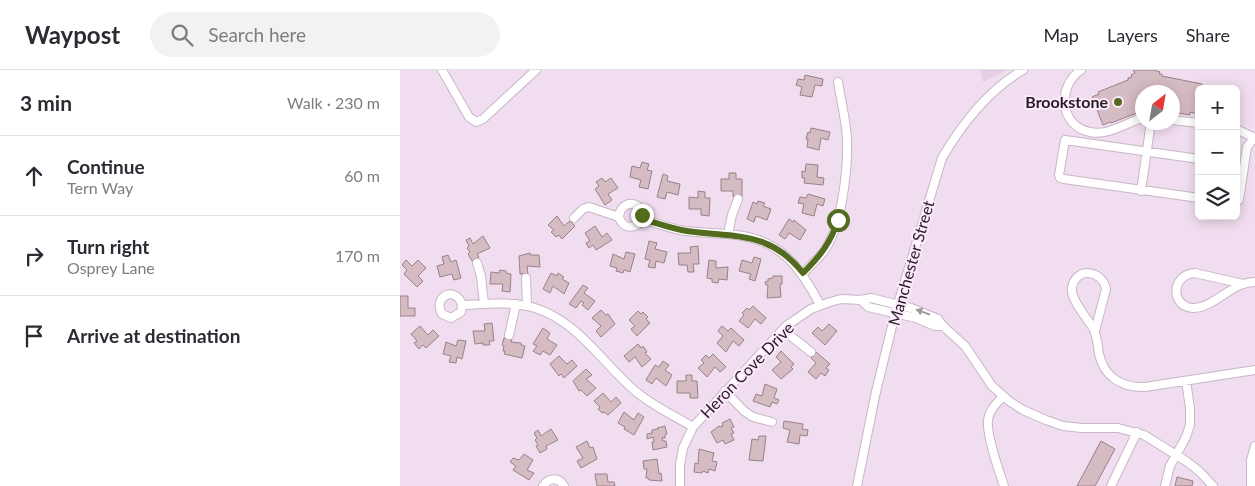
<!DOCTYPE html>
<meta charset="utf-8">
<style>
:root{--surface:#fff;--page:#f2f2f3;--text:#2b2b33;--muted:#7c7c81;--line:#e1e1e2}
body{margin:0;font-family:Lato,sans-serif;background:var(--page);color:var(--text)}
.controls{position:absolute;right:15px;top:15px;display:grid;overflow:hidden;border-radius:8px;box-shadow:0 2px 12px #0003}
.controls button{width:45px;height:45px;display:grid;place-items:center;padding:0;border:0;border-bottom:1px solid var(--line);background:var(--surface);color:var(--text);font:25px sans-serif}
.compass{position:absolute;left:735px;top:15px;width:45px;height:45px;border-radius:50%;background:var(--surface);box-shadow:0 2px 12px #0003;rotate:31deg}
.stop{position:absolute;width:15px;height:15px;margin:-11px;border:4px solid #526b1d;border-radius:50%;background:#fff}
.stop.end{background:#526b1d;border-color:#fff;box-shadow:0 1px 5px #0008}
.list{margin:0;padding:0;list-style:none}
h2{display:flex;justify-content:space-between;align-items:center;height:65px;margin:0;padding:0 20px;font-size:21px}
h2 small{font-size:16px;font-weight:400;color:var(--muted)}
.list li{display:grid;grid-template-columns:32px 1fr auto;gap:15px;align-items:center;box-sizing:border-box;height:80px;padding:0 20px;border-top:1px solid var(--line)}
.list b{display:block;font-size:19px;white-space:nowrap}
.list p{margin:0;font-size:16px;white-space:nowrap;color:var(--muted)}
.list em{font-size:16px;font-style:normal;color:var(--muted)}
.icon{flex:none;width:28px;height:28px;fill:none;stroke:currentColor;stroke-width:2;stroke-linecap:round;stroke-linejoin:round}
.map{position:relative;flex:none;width:855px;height:416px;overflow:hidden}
header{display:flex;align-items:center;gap:30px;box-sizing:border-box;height:70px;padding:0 25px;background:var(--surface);border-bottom:1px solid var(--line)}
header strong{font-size:24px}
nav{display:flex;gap:28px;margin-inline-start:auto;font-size:18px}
.search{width:350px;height:45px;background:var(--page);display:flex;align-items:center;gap:12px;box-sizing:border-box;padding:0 18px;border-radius:28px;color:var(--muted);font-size:19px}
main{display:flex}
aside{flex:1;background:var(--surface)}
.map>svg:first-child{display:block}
</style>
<header>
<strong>Waypost</strong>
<div class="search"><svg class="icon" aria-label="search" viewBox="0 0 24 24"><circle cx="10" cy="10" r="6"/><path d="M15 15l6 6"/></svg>Search here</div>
<nav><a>Map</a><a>Layers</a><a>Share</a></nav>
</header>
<main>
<aside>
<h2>3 min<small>Walk · 230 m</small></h2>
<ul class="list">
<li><svg class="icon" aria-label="ahead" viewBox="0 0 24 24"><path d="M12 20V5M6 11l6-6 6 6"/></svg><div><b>Continue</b><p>Tern Way</p></div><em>60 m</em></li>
<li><svg class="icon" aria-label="right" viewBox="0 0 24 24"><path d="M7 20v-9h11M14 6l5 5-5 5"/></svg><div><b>Turn right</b><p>Osprey Lane</p></div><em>170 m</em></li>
<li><svg class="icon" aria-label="arrive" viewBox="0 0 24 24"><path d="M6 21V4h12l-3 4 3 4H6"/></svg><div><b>Arrive at destination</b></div></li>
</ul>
</aside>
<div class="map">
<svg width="855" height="416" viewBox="0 0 855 416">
<rect width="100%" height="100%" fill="#f0ddef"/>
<path fill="#e7cee5" d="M580 0H607L583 12Z"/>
<path fill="#d5bbc2" stroke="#998187" d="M733 0H754L760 2 759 4H762V6L802 14V19H799L798 44 790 42V45L772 42V22H742V36H741L742 41 711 53 710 52 703 55 692 27 699 24 698 22 728 10V8L732 7 731 5 735 3Z
M405 5 423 9 422 16 415 15 412 27 400 25 402 17 396 15 398 9 404 10Z
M411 58 430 62 428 70 421 68 419 80 407 77 408 69H406L408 62 410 63Z
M242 92 249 94 247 100 252 101 248 119 239 117 241 110 230 107 232 96 240 98Z
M406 94 418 95 417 107 424 108 423 115 404 113 405 108H402V101L405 102Z
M329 103H336V109H342V127H333V121H321V109H329Z
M263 104 268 106 267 111 280 114 278 125 267 122 265 129 257 127Z
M202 108 205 112 211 108 218 118 208 124 212 130 205 135 195 119 199 116 196 112Z
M298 121 305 122V128H310L309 146 301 145V139H289V127L298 128Z
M408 124 425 129 423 136 417 134 414 146 402 143 404 134 398 133 400 127 406 128Z
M358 131 365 133 363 136 371 139 367 150 356 146 354 152 347 149 353 132 357 134Z
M157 146 164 156 170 151 175 156 162 169 159 165 156 167 151 162 154 160 148 155Z
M389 149 393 152 394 150 406 160 400 170 389 163 385 169 379 165Z
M195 156 202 167 207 163 212 170 196 180 193 175 189 178 186 173 190 171 185 163Z
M83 166 90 178 77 184 79 187 72 191 68 184 70 182 67 178 69 176 66 170 70 168 73 174Z
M249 171 257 173 255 179 267 182 264 193 256 191 255 198 248 197 250 190 245 189Z
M298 176 299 194H293L294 202H288L287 195H279L278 183H291L290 177Z
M226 182 235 184 230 202 224 200 223 203 216 201 217 198 210 196 213 184 224 189Z
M130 183V185H139L140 197 127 196 128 204H120L119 186Z
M48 185 51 192 56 190 61 208 54 210 52 204 40 207 37 196 44 194 42 187Z
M354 187 361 189 355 211 349 209 351 204 339 201 342 190 352 193Z
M6 190 12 196 18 190 26 198 18 206 23 211 17 217 4 204 7 200 2 195Z
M309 190 316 191V198L328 197 327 210 319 209 318 213 312 212V209L307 208Z
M100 200 106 201V203L111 204 110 222 102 221 103 214H90L91 202 99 203Z
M151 203 157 206 158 203 164 207 162 209 169 213 164 224 153 216 150 223 143 219Z
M373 206H382V214H380L381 227 367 228 368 215H366L365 212 368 211V209L373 208Z
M183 215 188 218 184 223 195 231 188 240 182 235 184 233 181 231 176 238 169 234Z
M0 226H8V238H15V246H0Z
M353 236 366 248 361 254 355 249 348 258 339 251 344 245 342 243 347 238 349 240Z
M201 240 206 245 208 244 215 254 201 267 196 261 201 256 192 248Z
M238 241 241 244 243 242 248 247 246 249 250 253 237 266 231 259 235 256 229 250Z
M92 253 94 271H89L90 275H83V273L75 274 73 261H85L84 254Z
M429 254 437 261 425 275 412 263 418 257 422 261Z
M20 256 28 265 33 260 39 266 26 278 23 275 19 279 14 273 17 271 11 264Z
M322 256 328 261 331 258 344 270 339 276 333 271 326 282 317 273 323 266 318 261Z
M143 258 150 263 147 269 157 275 150 285 143 281 140 285 133 281 137 276 133 274Z
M104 268 112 269 111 272 121 273V275L125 276 122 288 104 284 105 281H103L104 276 102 275Z
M58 270 66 271 62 289 57 287 56 293 49 292 51 286 43 284 46 272 56 276Z
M238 274 241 278 243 276 247 282 245 283 251 289 242 297 235 287 229 292 224 286Z
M381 281 394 294 391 297 393 299 381 309 372 300 381 292 376 287Z
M416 282 430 294 426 298 429 300 425 306 421 303 416 309 408 302 416 293 411 288Z
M313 284 326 297 320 302 315 297 307 307 298 298 304 293 301 290 306 285 309 288Z
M159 286 167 294 172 290 177 296 164 308 161 304 159 306 150 294Z
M263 291 269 295 265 300 272 305 266 316 256 308 252 314 246 310 255 295 259 297Z
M186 299 192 305 186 309 196 318 187 326 181 320 179 321 173 311Z
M286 305H292V311H297L298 328H290V323H277V311H286Z
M365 314 377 319 374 328 379 330 377 334 372 332 370 337 353 331 356 324 362 326Z
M203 323 211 332 216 327 221 333 208 345 204 342 202 343 198 339 200 337 194 331Z
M224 342 234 350 238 343 244 347 234 365 224 359 225 357 218 353Z
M330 349 334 357 331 358 334 363 331 364 334 370 325 374 323 370 317 373 311 362 319 356 320 357 323 356 322 353Z
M384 351 403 354 402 359 408 360 407 366 400 365 399 374 387 372 390 360 383 358Z
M265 356 267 364 265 365V368H262L263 371H266L267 377 253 380 252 372H254L253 367 247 369V364L252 363V360L258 359 257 358Z
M151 359 158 370 146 376 147 379 140 383 136 376 138 375 135 370 137 368 134 363 138 360 141 366Z
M359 366H366L363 391 349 390 352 369 358 370Z
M187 371 190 378 193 377 197 389 181 398 177 391 183 388 176 377Z
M701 371 715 379 695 416H677Z
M299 379 314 383 312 391 317 392 315 401 309 399 308 403 303 401 302 403 294 402 295 393 298 394Z
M124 384 133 390 127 400 134 403 129 410 113 400 116 396 110 392 113 388 119 390Z
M257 389 259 404 261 403 262 411 249 410 248 408H246L247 399H244L243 391Z
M195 404H207L208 412H214L215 416H197Z
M777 407 793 411 792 416H775Z"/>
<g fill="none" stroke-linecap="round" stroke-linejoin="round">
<defs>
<path id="minor" d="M42 0 69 47 76 52 83 49 136 0
M681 0C657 16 659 56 690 62 708 66 726 53 742 48
M772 50 799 53
M836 59 855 68
M799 89 665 70 659 105 660 108 664 109 799 128
M741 121 751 52
M836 132 839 130 847 77 854 68
M174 148 183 139 189 137 219 147
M242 149 237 155C228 159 222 156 219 147 220 136 229 130 239 137L242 145V149C256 153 271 159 286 161 303 163 320 163 336 165 381 170 401 198 420 235
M328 164 332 145 338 129
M77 193 81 206 84 234
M403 203C410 196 418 189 424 181 442 156 448 100 447 69 446 50 441 31 438 12
M126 208 127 236
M843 214 795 203C770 205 771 237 793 238 811 238 827 219 843 214 847 213 851 212 855 212
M461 230 468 237 516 248 535 256H543
M62 235 61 242 51 248 42 244C32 226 56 215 62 235 86 234 112 231 135 238 177 251 202 292 234 320 251 335 273 345 293 357
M383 260 411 282
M695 261 706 219C702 199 675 197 672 218 670 229 687 248 693 258 697 265 698 276 699 284 704 307 722 318 745 317L855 300
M109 265 116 234
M325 321 344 341 353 347 372 352
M603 326C597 333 589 340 588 350 586 365 599 401 604 416
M143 416C149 407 159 407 164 416
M280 416V395L283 378 293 357 386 256 411 239 430 232 441 229 461 230 471 228 511 238 538 249 543 256 565 276 592 316 609 331 623 340 646 350 663 356 682 358H718L744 365 786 391 799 401 813 416
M457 416 475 326 495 244 542 88C562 54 588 20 623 0
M711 416 737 362
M765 416 770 396 786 367 790 355V338L786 311
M851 416V390L855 376"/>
</defs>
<use href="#minor" stroke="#c8b6c7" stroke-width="10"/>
<use href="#minor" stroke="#fff" stroke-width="8"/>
</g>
<defs><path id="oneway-solid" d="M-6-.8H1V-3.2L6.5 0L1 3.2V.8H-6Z" transform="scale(1.25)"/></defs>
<use fill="#9c999c" href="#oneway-solid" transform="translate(523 242) rotate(-160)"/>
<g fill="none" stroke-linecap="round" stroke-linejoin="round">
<path stroke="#526b1d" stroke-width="6" d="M242 145V149C257 153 272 159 287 161 334 168 369 160 403 203 420 186 430 174 438 150"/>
</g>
<circle fill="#526b1d" stroke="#feeafc" stroke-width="2" cx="718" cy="32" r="5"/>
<g text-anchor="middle" stroke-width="4" stroke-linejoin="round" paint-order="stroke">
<g font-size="16" font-weight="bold" fill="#241d24" stroke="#feeafc" text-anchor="end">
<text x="708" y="38">Brookstone</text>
</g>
<g font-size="16" fill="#241d24" stroke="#feeafc">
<text transform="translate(511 193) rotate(-74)" y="6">Manchester Street</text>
<text transform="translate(347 300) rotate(-46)" y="6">Heron Cove Drive</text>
</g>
</g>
</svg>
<div class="controls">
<button>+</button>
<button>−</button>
<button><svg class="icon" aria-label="layers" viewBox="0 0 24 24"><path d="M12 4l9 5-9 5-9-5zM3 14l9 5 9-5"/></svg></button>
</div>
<svg class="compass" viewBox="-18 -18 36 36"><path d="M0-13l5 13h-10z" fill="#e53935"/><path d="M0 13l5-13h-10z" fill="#7c7c81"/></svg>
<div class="stop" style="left:438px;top:150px"></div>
<div class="stop end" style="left:242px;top:145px"></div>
</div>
</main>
